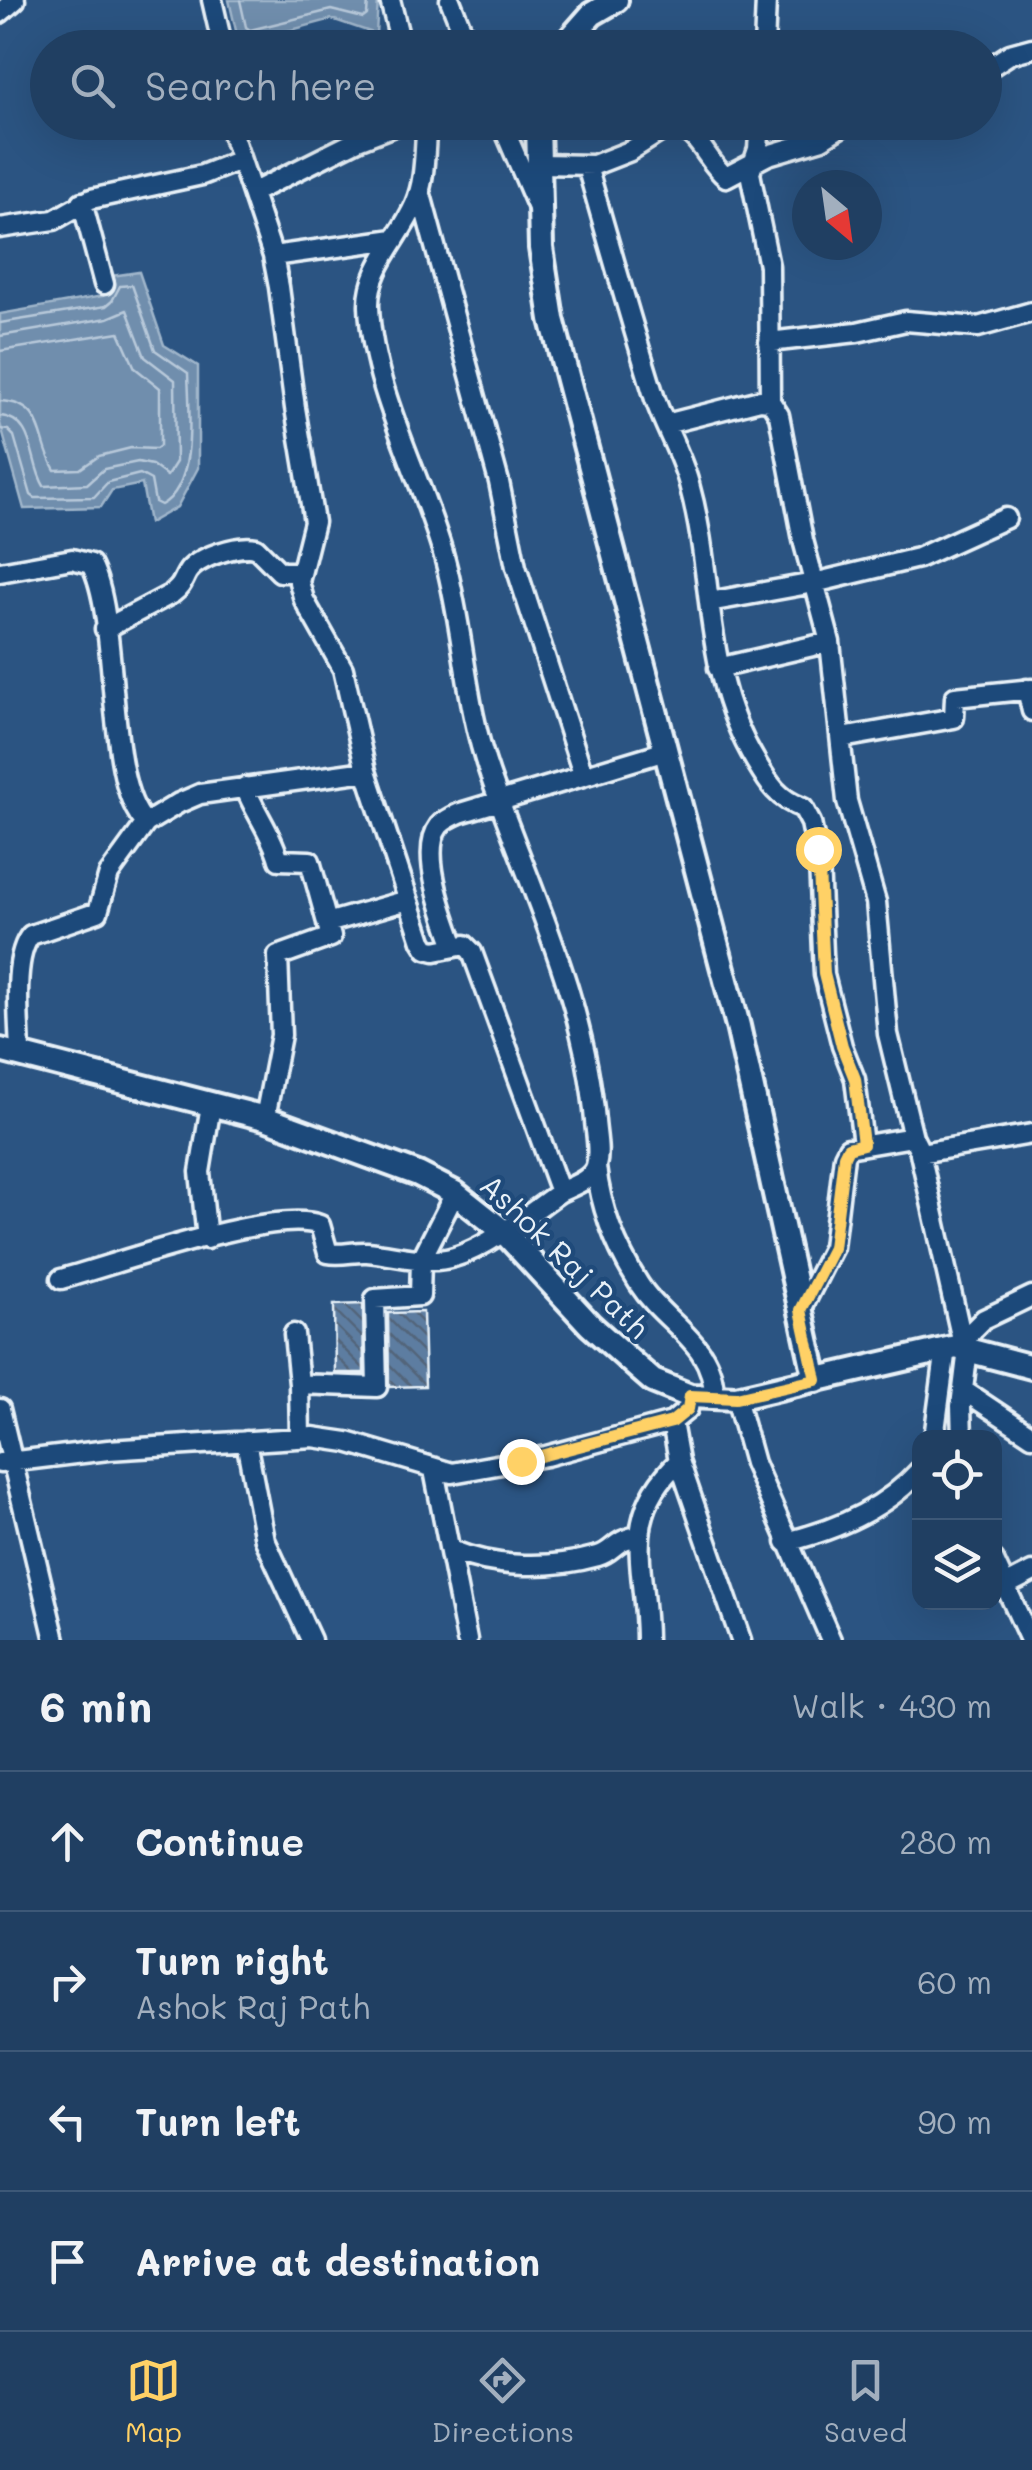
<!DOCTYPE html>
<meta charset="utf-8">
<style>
:root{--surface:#203f62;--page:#284668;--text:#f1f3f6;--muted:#a2afbe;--line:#3d5877;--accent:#ffd166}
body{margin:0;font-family:Mali,sans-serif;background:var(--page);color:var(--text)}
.controls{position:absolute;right:30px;bottom:30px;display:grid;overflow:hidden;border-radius:20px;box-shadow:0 10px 40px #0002}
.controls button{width:90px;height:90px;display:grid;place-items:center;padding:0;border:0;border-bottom:2px solid var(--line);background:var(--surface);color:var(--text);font:50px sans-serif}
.compass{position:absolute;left:792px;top:170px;width:90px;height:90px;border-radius:50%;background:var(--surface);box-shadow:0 10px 40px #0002;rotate:151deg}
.stop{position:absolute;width:30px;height:30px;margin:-22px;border:8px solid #ffd166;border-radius:50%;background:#fff}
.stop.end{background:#ffd166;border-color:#fff;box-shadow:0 2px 10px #0008}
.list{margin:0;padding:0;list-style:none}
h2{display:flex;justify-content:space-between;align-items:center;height:130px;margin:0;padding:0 40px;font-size:42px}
h2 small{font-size:32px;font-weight:400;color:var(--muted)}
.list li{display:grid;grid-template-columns:65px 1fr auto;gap:30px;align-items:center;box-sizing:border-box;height:140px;padding:0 40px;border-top:2px solid var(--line)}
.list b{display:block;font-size:38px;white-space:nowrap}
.list p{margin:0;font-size:32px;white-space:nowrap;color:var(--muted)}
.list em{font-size:32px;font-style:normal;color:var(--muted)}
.icon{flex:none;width:55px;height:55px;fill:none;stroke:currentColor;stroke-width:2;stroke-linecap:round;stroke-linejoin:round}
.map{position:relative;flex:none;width:1032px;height:1640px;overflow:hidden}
.search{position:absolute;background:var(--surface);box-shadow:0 10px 40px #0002;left:30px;right:30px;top:30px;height:110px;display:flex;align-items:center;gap:25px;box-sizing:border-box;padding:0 35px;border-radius:55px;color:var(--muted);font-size:38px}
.sheet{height:690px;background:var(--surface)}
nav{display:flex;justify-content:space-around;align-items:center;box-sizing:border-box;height:140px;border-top:2px solid var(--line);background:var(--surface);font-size:28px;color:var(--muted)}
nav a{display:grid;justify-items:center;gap:5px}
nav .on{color:var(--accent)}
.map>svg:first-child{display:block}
</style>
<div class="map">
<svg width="1032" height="1640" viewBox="0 0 1032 1640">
<defs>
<pattern id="building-back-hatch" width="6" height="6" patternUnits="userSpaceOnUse" patternTransform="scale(2.5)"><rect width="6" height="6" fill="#5d7da1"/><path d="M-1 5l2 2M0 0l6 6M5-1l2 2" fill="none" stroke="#53657a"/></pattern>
</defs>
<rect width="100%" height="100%" fill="#2b5482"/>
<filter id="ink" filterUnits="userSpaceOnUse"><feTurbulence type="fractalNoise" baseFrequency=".01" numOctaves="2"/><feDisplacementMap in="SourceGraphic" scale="20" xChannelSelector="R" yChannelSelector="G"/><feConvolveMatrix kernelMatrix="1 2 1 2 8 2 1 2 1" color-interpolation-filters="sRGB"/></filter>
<g filter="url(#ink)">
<path fill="#708ead" stroke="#a0b6cb" stroke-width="2.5" d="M229 0H378L376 34 332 19 239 44Z
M139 272 164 345 198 366V468L177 507 149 523 142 484 112 490 101 507 24 509 0 423V314L103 296 112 276Z"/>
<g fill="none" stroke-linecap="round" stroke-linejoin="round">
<path stroke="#b8c9da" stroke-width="2.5" d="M240 0 246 27 250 30 331 10 363 18 367 15 368 0
M0 323 106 306 112 301 120 286 132 285 155 350 188 373C189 409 198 485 161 505L155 502 151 480 140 474 108 482 94 497 35 498 31 495 14 436 8 430 0 429
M0 336 108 318 127 310 145 357 175 380 176 462 167 476 152 465 138 462 104 469 87 484 44 486C29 462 36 419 0 416
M0 351 119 332 135 368 160 388V446L156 449 131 448 99 456 80 469 55 470C37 442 47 403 0 401"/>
</g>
<path fill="url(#building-back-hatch)" stroke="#e8f1f8" stroke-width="2.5" d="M363 1304 364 1373H335L334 1305Z
M423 1312 425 1386 389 1387 388 1313Z"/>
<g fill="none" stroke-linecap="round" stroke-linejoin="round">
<defs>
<path id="minor" d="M212 0 223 48
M390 0 402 48
M450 0 469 48
M0 13 15 0
M764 48 766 0
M984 71 1010 54 1032 48
M228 122 252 193
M427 122C424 150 426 179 415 204 400 239 368 267 369 306 372 392 423 478 445 560 464 630 465 705 490 775 530 889 585 999 595 1121 596 1135 600 1152 596 1166 592 1180 572 1186 560 1192
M501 122 538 208
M760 122 758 149 750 173 769 266 770 401
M539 164 594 165 630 151 669 126C699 127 705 161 726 177L768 155 822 139 849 122
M587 166C609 244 631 322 655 399 665 428 681 454 689 484 716 581 701 671 756 762 769 784 778 799 803 808L811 823 819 862 824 975 842 1046 855 1079 863 1144
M420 191 499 482 516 567 583 774
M82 202 104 284
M0 228 54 220 91 199 202 175 240 160
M273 256 394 239
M769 342 857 332 906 321 978 327 1032 312
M666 424 760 400 770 401 779 415 803 540 830 642 847 801 876 902 888 1034 913 1137
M0 572 72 559 91 564C121 621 104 784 146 823L179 803 200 794 366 771 343 669 304 600 299 582 314 522 295 408 279 287 273 256 252 193 360 139 404 122
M709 602 814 583 918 558 1006 518
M105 629 173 593C182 586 182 582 187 573 196 557 239 544 256 548L280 572H299
M718 668 830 642
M1027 689 1032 711
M842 738 954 718 955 697 1032 689
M245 787C255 813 272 834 279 860L310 861 331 937 278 956 281 1035 265 1118
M327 923 408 900
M455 946C445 919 419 852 439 826 444 820 453 816 460 813L666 751
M20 1056C20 1026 11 957 31 935L98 912 109 874 146 823
M596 1167C601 1210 616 1248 639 1284 666 1326 715 1342 714 1398
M207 1239 200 1172 211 1105
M61 1279C114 1265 275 1207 320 1225L328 1253C341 1256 354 1251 367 1252 391 1254 413 1261 437 1260 477 1258 528 1214 560 1192L472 952 465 945 435 951 427 949 422 941 366 771
M801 1310 833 1247 844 1156 848 1148 913 1137 918 1147
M294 1334 299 1384
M962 1340 920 1153 1032 1134
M958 1345 984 1319 1032 1296
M963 1390 1032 1436
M736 1398 754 1463 831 1640
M0 1409 55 1640
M672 1422 679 1461 741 1640
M300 1437 299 1384 377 1387 375 1299 420 1296 421 1260 455 1193
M934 1438 946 1348
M962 1438 961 1406 968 1349
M246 1441 265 1540 311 1640
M0 1463 108 1450 313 1437 347 1442 452 1473 546 1456 672 1422 688 1409 690 1396
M434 1470 467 1640
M786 1542C836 1530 885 1509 920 1470
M451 1550C497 1569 551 1569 598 1556 615 1551 613 1540 639 1536
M994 1561 1030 1640
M1007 1585 1032 1572
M646 1640C646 1567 618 1518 679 1461"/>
<path id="major" d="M562 48 592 14 616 0
M538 122 541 248 552 319 738 1026 816 1380
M0 1050 265 1118 418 1174 455 1193 503 1231 590 1325 637 1367 653 1381 690 1396 736 1398 956 1347 1032 1367"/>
</defs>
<use href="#minor" stroke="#e8f1f8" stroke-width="25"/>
<use href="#major" stroke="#e8f1f8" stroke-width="30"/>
<use href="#minor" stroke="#1f4a7a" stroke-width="18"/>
<use href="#major" stroke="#1f4a7a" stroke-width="22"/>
</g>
</g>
<g fill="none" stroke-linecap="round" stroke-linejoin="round" filter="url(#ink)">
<path stroke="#ffd166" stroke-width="12" d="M521 1461 672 1422 688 1409 690 1396 736 1398 816 1380 801 1310 833 1248 844 1156 848 1148 863 1144 855 1079 842 1046 824 974 818 849"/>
</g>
<g text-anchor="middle" stroke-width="9" stroke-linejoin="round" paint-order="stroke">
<g font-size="30" fill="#e8f1f8" stroke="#1f4a7a">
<text transform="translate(564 1257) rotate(44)" y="10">Ashok Raj Path</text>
</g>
</g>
</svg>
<div class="controls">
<button><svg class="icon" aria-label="locate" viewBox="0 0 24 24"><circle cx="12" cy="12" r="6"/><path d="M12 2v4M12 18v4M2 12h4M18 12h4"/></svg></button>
<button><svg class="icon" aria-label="layers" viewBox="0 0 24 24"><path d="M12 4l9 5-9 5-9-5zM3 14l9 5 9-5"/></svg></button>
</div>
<svg class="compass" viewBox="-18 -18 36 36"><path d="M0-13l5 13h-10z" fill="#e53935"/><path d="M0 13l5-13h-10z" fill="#a2afbe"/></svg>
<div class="stop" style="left:818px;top:849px"></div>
<div class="stop end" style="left:521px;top:1461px"></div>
<div class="search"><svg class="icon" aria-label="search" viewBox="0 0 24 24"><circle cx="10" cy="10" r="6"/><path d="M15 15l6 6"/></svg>Search here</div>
</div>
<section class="sheet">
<h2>6 min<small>Walk · 430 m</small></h2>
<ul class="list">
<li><svg class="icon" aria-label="ahead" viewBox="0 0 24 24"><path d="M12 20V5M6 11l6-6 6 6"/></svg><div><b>Continue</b></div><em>280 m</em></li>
<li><svg class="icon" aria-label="right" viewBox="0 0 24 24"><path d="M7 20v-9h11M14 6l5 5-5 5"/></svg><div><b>Turn right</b><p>Ashok Raj Path</p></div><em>60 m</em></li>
<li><svg class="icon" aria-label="left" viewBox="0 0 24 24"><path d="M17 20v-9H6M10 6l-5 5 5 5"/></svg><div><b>Turn left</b></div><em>90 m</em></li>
<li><svg class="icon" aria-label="arrive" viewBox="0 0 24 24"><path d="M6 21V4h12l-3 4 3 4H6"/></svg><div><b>Arrive at destination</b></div></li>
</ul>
</section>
<nav>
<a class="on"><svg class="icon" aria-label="map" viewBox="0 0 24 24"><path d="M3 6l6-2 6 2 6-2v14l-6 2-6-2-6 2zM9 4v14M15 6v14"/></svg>Map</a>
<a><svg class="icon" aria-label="directions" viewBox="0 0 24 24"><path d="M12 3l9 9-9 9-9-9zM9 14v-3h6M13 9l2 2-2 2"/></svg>Directions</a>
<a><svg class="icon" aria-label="saved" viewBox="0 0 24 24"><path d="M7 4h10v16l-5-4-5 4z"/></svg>Saved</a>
</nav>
